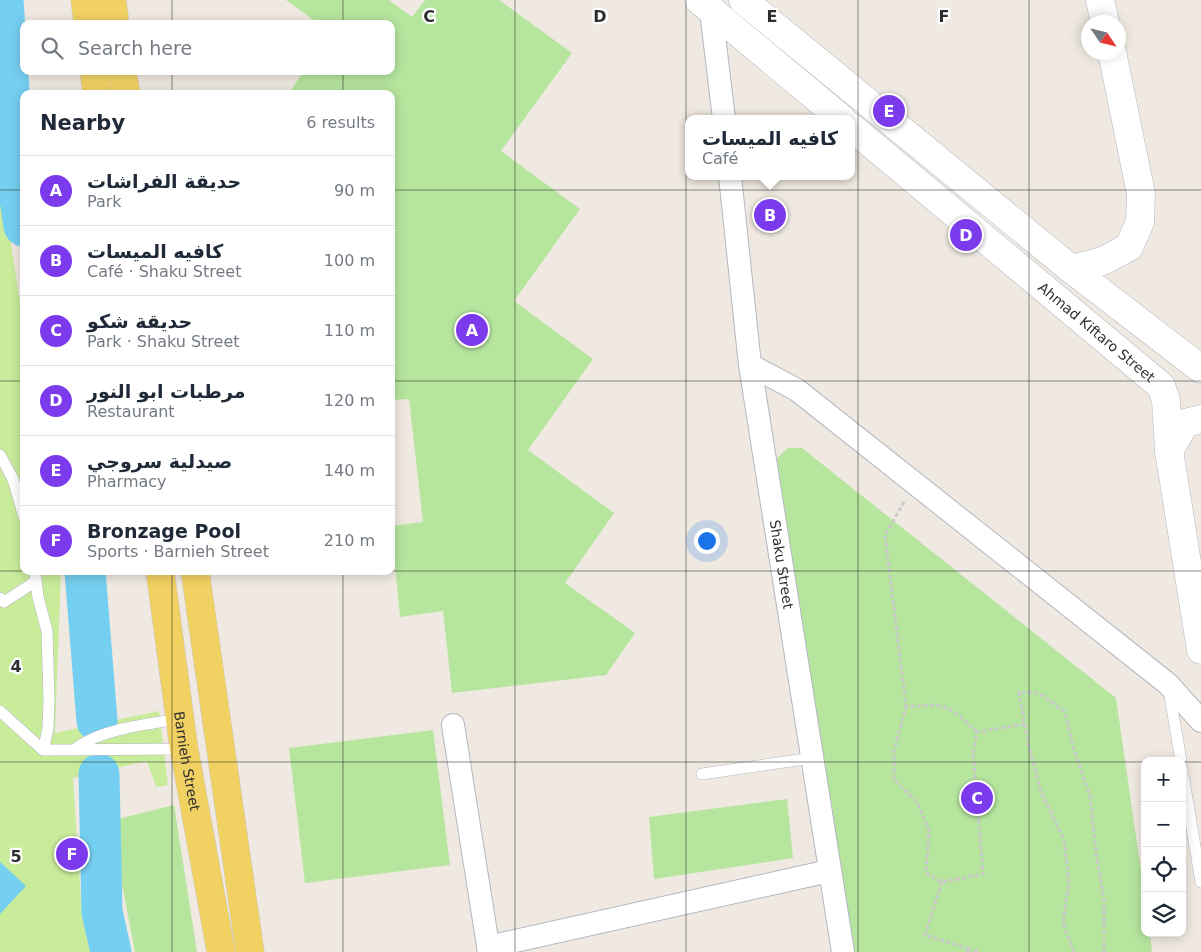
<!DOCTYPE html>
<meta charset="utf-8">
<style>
:root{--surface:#fff;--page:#f2f2f3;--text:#1f2937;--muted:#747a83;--line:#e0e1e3;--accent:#7c3aed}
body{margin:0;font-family:"DejaVu Sans","Noto Naskh Arabic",sans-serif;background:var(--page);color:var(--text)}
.controls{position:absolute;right:15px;bottom:15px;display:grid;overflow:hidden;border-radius:10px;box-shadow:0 2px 12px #0003}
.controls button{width:45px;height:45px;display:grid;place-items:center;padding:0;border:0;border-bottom:1px solid var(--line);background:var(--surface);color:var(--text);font:25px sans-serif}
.compass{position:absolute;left:1081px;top:15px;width:45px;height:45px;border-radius:50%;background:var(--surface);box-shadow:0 2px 12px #0003;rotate:125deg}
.you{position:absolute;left:706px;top:540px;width:18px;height:18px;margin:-12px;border:4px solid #fff;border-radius:50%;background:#1a73e8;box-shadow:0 0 0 8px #1a73e833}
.badge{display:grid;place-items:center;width:32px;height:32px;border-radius:50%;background:var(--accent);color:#fff;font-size:16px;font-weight:700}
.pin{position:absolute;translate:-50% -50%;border:2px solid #fff;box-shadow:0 1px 5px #0006}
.popup{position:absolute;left:685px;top:115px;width:170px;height:65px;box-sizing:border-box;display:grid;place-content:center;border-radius:10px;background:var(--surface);filter:drop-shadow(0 1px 4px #0005);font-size:16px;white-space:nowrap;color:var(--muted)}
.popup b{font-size:19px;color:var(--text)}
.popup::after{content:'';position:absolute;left:50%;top:100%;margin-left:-10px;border:10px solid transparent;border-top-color:var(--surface)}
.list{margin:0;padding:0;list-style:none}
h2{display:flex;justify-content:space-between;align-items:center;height:65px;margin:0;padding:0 20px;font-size:21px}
h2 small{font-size:16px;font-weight:400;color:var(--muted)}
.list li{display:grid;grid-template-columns:32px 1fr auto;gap:15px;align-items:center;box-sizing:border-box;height:70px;padding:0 20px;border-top:1px solid var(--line)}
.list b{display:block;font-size:19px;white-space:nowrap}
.list p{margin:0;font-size:16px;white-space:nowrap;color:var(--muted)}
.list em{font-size:16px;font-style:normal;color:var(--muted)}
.icon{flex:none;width:28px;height:28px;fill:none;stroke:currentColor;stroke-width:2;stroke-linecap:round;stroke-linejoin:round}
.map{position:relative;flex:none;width:1201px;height:952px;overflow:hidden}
.search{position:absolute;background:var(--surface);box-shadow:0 2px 12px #0003;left:20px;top:20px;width:375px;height:55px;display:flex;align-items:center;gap:12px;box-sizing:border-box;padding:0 18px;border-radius:10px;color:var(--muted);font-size:19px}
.panel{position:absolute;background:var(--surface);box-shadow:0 2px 12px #0003;left:20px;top:90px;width:375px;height:485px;border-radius:10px}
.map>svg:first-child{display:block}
</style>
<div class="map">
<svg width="1201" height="952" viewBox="0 0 1201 952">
<rect width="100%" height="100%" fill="#efe9e1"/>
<path fill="#b6e59e" d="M286 0H389L412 17 425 0H499L572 53 501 151 580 209 514 301 593 359 528 450 614 513 565 583 635 633 606 675 452 693 443 611 400 617 391 526 423 522 409 399 391 400V94H288L304 71H391V24H319Z
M788 448H802L1116 698 1145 899V933H1150L1152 952H848L773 469 778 457Z
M433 730 450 865 305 883 289 748Z
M787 799 793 858 654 879 649 817Z
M174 805 197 952H135L110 821Z"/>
<path fill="#c9ec9a" d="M0 172 24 329V571H61L55 733 159 711 168 785 156 787 147 761 73 778 82 915 90 952H0Z"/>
<path fill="#75cff0" d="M0 862 26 886 0 914Z"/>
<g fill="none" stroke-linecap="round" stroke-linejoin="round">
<path stroke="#75cff0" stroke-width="41" d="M3 0 13 152 24 226
M85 571 97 721
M99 774 102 912 111 952"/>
<defs>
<path id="service" d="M0 455 13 479 24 517
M35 571 38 597 47 631 49 699 48 729 43 750
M0 598 4 602 36 581
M1169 690 1181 761
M0 711 43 750 184 749
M74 750C99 729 148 724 179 719
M1182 769 1201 882
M702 774 812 758"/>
<g id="minor">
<path d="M711 11 724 119"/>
<path id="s1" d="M730 176 750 365 843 952"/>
<path d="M750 365 797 390 1168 684 1201 721"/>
<path d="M453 725 489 952"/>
<path d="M488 947 829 871"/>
</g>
<g id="secondary">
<path d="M699 0 842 119"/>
<path d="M743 0 1071 269 1201 369"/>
<path d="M1100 0 1105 22"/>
<path id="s2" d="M851 127 1161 386 1166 400 1169 451 1201 650"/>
<path d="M1071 269 1103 261 1129 247 1140 222 1141 194 1112 52"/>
<path d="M1169 451 1185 423 1201 419"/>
</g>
<g id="primary">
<path d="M85 0 88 24"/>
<path d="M112 0 115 24"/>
<path d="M94 71 97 94"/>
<path d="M122 71 126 94"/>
<path id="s3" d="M160 571 184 749 221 952"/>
<path d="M195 571 250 952"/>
</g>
</defs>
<use href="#service" stroke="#b4b7c1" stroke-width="12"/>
<use href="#minor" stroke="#b4b7c1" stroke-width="24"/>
<use href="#secondary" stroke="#b4b7c1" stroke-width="29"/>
<use href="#primary" stroke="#c9c9c9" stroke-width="29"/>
<path stroke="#c9c9c9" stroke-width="3" stroke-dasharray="4 2.5" stroke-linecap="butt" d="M904 502 885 535 906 707
M977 732C947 704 947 703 906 707L894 751V780L917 802 929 830 926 873 942 882 983 874 973 753 977 732 1025 724
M942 882 925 935 966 948
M968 952 966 948 980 952
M1074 952 1063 923 1069 882 1064 840 1041 792 1028 743 1019 692 1039 693 1065 712 1073 747 1090 796 1096 853 1104 900V952"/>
<use href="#service" stroke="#fff" stroke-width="11"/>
<use href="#minor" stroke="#fff" stroke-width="22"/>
<use href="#secondary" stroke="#fff" stroke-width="28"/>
<use href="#primary" stroke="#f2d163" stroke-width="28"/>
</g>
<path fill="none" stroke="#2e2e2e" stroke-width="1" stroke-opacity="0.55" d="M172 0V24M343 0V24M515 0V952M686 0V952M858 0V952M1029 0V952M172 71V94M343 71V94M0 190H24M391 190H1201M0 381H24M391 381H1201M0 571H24M172 571V952M343 571V952M391 571H1201M0 762H1145M1182 762H1201"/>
<g text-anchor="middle" stroke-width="4.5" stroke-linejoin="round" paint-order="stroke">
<g font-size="14" fill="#2e2e2e" stroke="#fff">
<text dy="5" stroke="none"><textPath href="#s2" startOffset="320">Ahmad Kiftaro Street</textPath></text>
<text dy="5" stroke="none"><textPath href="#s1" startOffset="392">Shaku Street</textPath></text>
<text dy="5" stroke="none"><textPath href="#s3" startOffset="192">Barnieh Street</textPath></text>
</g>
</g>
<g font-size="16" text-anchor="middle" font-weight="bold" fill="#2e2e2e" stroke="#fff" stroke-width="4.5" stroke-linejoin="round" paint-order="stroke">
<text x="429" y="22">C</text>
<text x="600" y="22">D</text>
<text x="772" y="22">E</text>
<text x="944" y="22">F</text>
<text x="16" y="672">4</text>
<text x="16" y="862">5</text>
</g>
</svg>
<div class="controls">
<button>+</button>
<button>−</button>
<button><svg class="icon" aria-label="locate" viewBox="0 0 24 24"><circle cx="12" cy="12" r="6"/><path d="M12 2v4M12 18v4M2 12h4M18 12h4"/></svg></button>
<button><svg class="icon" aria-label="layers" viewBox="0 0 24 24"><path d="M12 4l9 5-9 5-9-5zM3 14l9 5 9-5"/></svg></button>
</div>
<svg class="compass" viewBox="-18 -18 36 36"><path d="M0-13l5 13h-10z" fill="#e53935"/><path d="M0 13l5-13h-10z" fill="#747a83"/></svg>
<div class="you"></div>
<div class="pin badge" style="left:472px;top:330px">A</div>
<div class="pin badge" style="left:770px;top:215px">B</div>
<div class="popup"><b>كافيه الميسات</b>Café</div>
<div class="pin badge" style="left:977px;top:798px">C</div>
<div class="pin badge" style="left:966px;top:235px">D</div>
<div class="pin badge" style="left:889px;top:111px">E</div>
<div class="pin badge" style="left:72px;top:854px">F</div>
<div class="search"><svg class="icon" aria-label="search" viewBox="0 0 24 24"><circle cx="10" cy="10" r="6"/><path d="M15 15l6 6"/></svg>Search here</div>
<section class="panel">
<h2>Nearby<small>6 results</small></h2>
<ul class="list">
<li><span class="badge">A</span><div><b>حديقة الفراشات</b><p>Park</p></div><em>90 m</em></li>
<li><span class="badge">B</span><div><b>كافيه الميسات</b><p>Café · Shaku Street</p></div><em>100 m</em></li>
<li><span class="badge">C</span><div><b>حديقة شكو</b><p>Park · Shaku Street</p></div><em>110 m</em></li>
<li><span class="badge">D</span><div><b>مرطبات ابو النور</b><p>Restaurant</p></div><em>120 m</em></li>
<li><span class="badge">E</span><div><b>صيدلية سروجي</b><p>Pharmacy</p></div><em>140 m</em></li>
<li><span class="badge">F</span><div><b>Bronzage Pool</b><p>Sports · Barnieh Street</p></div><em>210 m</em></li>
</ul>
</section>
</div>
